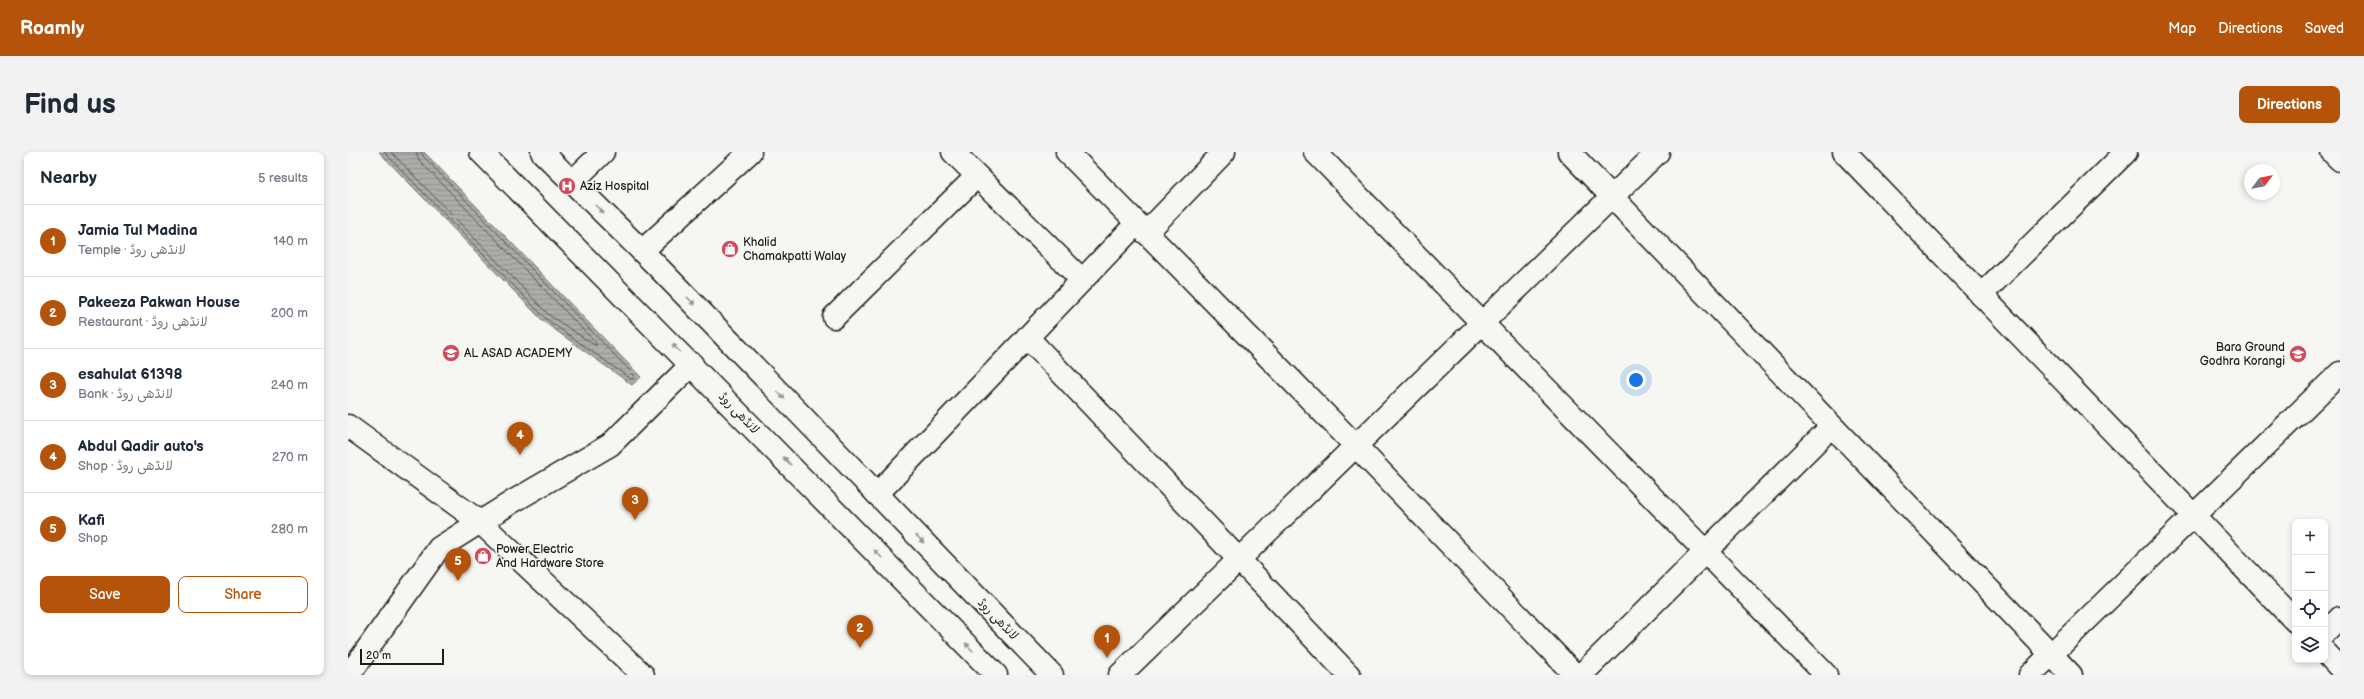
<!DOCTYPE html>
<meta charset="utf-8">
<style>
:root{--surface:#fff;--page:#f2f2f3;--text:#1f2937;--muted:#747a83;--line:#e0e1e3;--accent:#b45309}
body{margin:0;font-family:"Balsamiq Sans","Playpen Sans Arabic",sans-serif;background:var(--page);color:var(--text)}
.controls{position:absolute;right:12px;bottom:12px;display:grid;overflow:hidden;border-radius:8px;box-shadow:0 2px 6px #0003}
.controls button{width:36px;height:36px;display:grid;place-items:center;padding:0;border:0;border-bottom:1px solid var(--line);background:var(--surface);color:var(--text);font:20px sans-serif}
.compass{position:absolute;left:1896px;top:12px;width:36px;height:36px;border-radius:50%;background:var(--surface);box-shadow:0 2px 6px #0003;rotate:58deg}
.scale{position:absolute;left:12px;bottom:10px;width:84px;box-sizing:border-box;padding-left:4px;border:2px solid #1c1c1c;border-top:0;font-size:11px;line-height:14px;white-space:nowrap;color:#1c1c1c;-webkit-text-stroke:3px #f6f6f2;paint-order:stroke}
.you{position:absolute;left:1288px;top:228px;width:14px;height:14px;margin:-10px;border:3px solid #fff;border-radius:50%;background:#1a73e8;box-shadow:0 0 0 6px #1a73e833}
.badge{display:grid;place-items:center;width:26px;height:26px;border-radius:50%;background:var(--accent);color:#fff;font-size:13px;font-weight:700}
.pin{position:absolute;translate:-50% -33px;filter:drop-shadow(0 1px 2px #0008)}
.pin::after{content:'';position:absolute;top:21px;width:14px;height:12px;background:inherit;clip-path:polygon(0 0,100% 0,50% 100%)}
.list{margin:0;padding:0;list-style:none}
h2{display:flex;justify-content:space-between;align-items:center;height:52px;margin:0;padding:0 16px;font-size:17px}
h2 small{font-size:13px;font-weight:400;color:var(--muted)}
.list li{display:grid;grid-template-columns:26px 1fr auto;gap:12px;align-items:center;box-sizing:border-box;height:72px;padding:0 16px;border-top:1px solid var(--line)}
.list b{display:block;font-size:15px;white-space:nowrap}
.list p{margin:0;font-size:13px;white-space:nowrap;color:var(--muted)}
.list em{font-size:13px;font-style:normal;color:var(--muted)}
.actions{display:flex;gap:8px;padding:12px 16px}
.actions a{flex:1;padding:9px 0;border:1px solid var(--accent);border-radius:8px;text-align:center;font-size:14px;color:var(--accent)}
.actions .main{background:var(--accent);color:#fff}
.icon{flex:none;width:22px;height:22px;fill:none;stroke:currentColor;stroke-width:2;stroke-linecap:round;stroke-linejoin:round}
.map{position:relative;flex:none;width:1992px;height:523px;overflow:hidden;border-radius:8px}
header{display:flex;align-items:center;gap:24px;box-sizing:border-box;height:56px;padding:0 20px;background:var(--accent);color:#fff}
header strong{font-size:19px}
nav{display:flex;gap:22px;margin-inline-start:auto;font-size:14px}
.intro{display:flex;align-items:center;justify-content:space-between;box-sizing:border-box;height:96px;padding:0 24px}
h1{margin:0;font-size:28px}
.button{padding:10px 18px;border-radius:8px;background:var(--accent);color:#fff;font-size:14px;font-weight:700}
main{display:flex;gap:24px;padding:0 24px}
aside{flex:1;background:var(--surface);border-radius:8px;box-shadow:0 2px 6px #0003}
.map>svg:first-child{display:block}
</style>
<header>
<strong>Roamly</strong>
<nav><a>Map</a><a>Directions</a><a>Saved</a></nav>
</header>
<div class="intro"><h1>Find us</h1><a class="button">Directions</a></div>
<main>
<aside>
<h2>Nearby<small>5 results</small></h2>
<ul class="list">
<li><span class="badge">1</span><div><b>Jamia Tul Madina</b><p>Temple · لانڈھی روڈ</p></div><em>140 m</em></li>
<li><span class="badge">2</span><div><b>Pakeeza Pakwan House</b><p>Restaurant · لانڈھی روڈ</p></div><em>200 m</em></li>
<li><span class="badge">3</span><div><b>esahulat 61398</b><p>Bank · لانڈھی روڈ</p></div><em>240 m</em></li>
<li><span class="badge">4</span><div><b>Abdul Qadir auto's</b><p>Shop · لانڈھی روڈ</p></div><em>270 m</em></li>
<li><span class="badge">5</span><div><b>Kafi</b><p>Shop</p></div><em>280 m</em></li>
</ul>
<div class="actions"><a class="main">Save</a><a>Share</a></div>
</aside>
<div class="map">
<svg width="1992" height="523" viewBox="0 0 1992 523">
<defs>
<pattern id="water-rules" width="6" height="5" patternUnits="userSpaceOnUse"><rect width="6" height="5" fill="#acaca9"/><path d="M0 2.5h6" fill="none" stroke="#939391"/></pattern>
</defs>
<rect width="100%" height="100%" fill="#f6f6f2"/>
<filter id="ink" filterUnits="userSpaceOnUse"><feTurbulence type="fractalNoise" baseFrequency=".025" numOctaves="2"/><feDisplacementMap in="SourceGraphic" scale="8" xChannelSelector="R" yChannelSelector="G"/><feConvolveMatrix kernelMatrix="1 2 1 2 8 2 1 2 1" color-interpolation-filters="sRGB"/></filter>
<g filter="url(#ink)">
<path fill="url(#water-rules)" stroke="#727271" d="M31 0H76L293 225 284 233 196 170Z"/>
<g fill="none" stroke-linecap="round" stroke-linejoin="round">
<path stroke="#565654" stroke-width="1" d="M36 0 198 167 283 227 286 226V223L75 4 73 0
M43 0 201 163 248 194V191L71 8 68 0"/>
<defs>
<path id="minor" d="M605 0 734 128
M719 0 1008 294 1227 523
M967 0 1478 523
M1221 0 1723 523
M1984 0 1992 8
M798 81 876 0
M294 99 402 0
M1633 143 1778 0
M486 165 629 24
M679 185 1001 523
M0 274 132 370 295 523
M529 342 789 71
M1977 481 1992 466
M772 523 1310 0
M1233 523 1484 274
M1682 523 1992 221"/>
<path id="tertiary" d="M1496 0 1947 469
M224 30 255 0
M1977 500 1992 516
M1 523 91 396 164 350 262 293 344 212"/>
<path id="primary" d="M133 0 648 523
M194 0 306 111 704 523"/>
</defs>
<use href="#minor" stroke="#1c1c1c" stroke-width="25"/>
<use href="#tertiary" stroke="#1c1c1c" stroke-width="25"/>
<use href="#primary" stroke="#1c1c1c" stroke-width="25"/>
<use href="#minor" stroke="#f6f6f2" stroke-width="22"/>
<use href="#tertiary" stroke="#f6f6f2" stroke-width="22"/>
<use href="#primary" stroke="#f6f6f2" stroke-width="22"/>
</g>
<defs><path id="oneway-solid" d="M-6-.8H1V-3.2L6.5 0L1 3.2V.8H-6Z"/></defs>
<g fill="#949492">
<use href="#oneway-solid" transform="translate(251 57) rotate(45)"/>
<use href="#oneway-solid" transform="translate(343 149) rotate(46)"/>
<use href="#oneway-solid" transform="translate(328 196) rotate(-135)"/>
<use href="#oneway-solid" transform="translate(433 243) rotate(46)"/>
<use href="#oneway-solid" transform="translate(439 309) rotate(-134)"/>
<use href="#oneway-solid" transform="translate(572 387) rotate(46)"/>
<use href="#oneway-solid" transform="translate(530 402) rotate(-134)"/>
<use href="#oneway-solid" transform="translate(621 495) rotate(-134)"/>
</g>
</g>
<defs>
<symbol id="hospital-disc" viewBox="-11 -11 22 22"><circle r="9.5" fill="#d1495b" stroke="#f6f6f2"/><path d="M-5-5h3v3.5h4V-5h3V5h-3V1.5h-4V5h-3Z" fill="#fff"/></symbol>
<symbol id="shop-disc" viewBox="-11 -11 22 22"><circle r="9.5" fill="#d1495b" stroke="#f6f6f2"/><path d="M-5-2.5h2.3a2.7 3.5 0 0 1 5.4 0H5L5.5 6h-11ZM-1.5-2.5h3a1.5 2.3 0 0 0-3 0Z" fill="#fff"/></symbol>
<symbol id="school-disc" viewBox="-11 -11 22 22"><circle r="9.5" fill="#d1495b" stroke="#f6f6f2"/><path d="M0-5L7-2L0 1L-7-2ZM-4 1L0 2.5L4 1V4Q0 6-4 4Z" fill="#fff"/></symbol>
</defs>
<g fill-rule="evenodd">
<use href="#hospital-disc" x="209" y="24" width="20" height="20"/>
<use href="#shop-disc" x="372" y="87" width="20" height="20"/>
<use href="#school-disc" x="93" y="191" width="20" height="20"/>
<use href="#school-disc" x="1940" y="192" width="20" height="20"/>
<use href="#shop-disc" x="125" y="394" width="20" height="20"/>
</g>
<g text-anchor="middle" stroke-width="3" stroke-linejoin="round" paint-order="stroke">
<g font-size="12" fill="#1c1c1c" stroke="#f6f6f2" text-anchor="start">
<text x="232" y="38">Aziz Hospital</text>
<text x="395" y="94">Khalid<tspan x="395" dy="14">Chamakpatti Walay</tspan></text>
<text x="1937" y="199" text-anchor="end">Bara Ground<tspan x="1937" dy="14">Godhra Korangi</tspan></text>
<text x="116" y="205">AL ASAD ACADEMY</text>
<text x="148" y="401">Power Electric<tspan x="148" dy="14">And Hardware Store</tspan></text>
</g>
<g font-size="12" fill="#1c1c1c" stroke="#f6f6f2">
<text transform="translate(391 261) rotate(46)" y="4">لانڈھی روڈ</text>
<text transform="translate(650 467) rotate(46)" y="4">لانڈھی روڈ</text>
</g>
</g>
</svg>
<div class="controls">
<button>+</button>
<button>−</button>
<button><svg class="icon" aria-label="locate" viewBox="0 0 24 24"><circle cx="12" cy="12" r="6"/><path d="M12 2v4M12 18v4M2 12h4M18 12h4"/></svg></button>
<button><svg class="icon" aria-label="layers" viewBox="0 0 24 24"><path d="M12 4l9 5-9 5-9-5zM3 14l9 5 9-5"/></svg></button>
</div>
<svg class="compass" viewBox="-18 -18 36 36"><path d="M0-13l5 13h-10z" fill="#e53935"/><path d="M0 13l5-13h-10z" fill="#747a83"/></svg>
<div class="scale">20 m</div>
<div class="you"></div>
<div class="pin badge" style="left:759px;top:506px">1</div>
<div class="pin badge" style="left:512px;top:496px">2</div>
<div class="pin badge" style="left:287px;top:368px">3</div>
<div class="pin badge" style="left:172px;top:303px">4</div>
<div class="pin badge" style="left:110px;top:429px">5</div>
</div>
</main>
